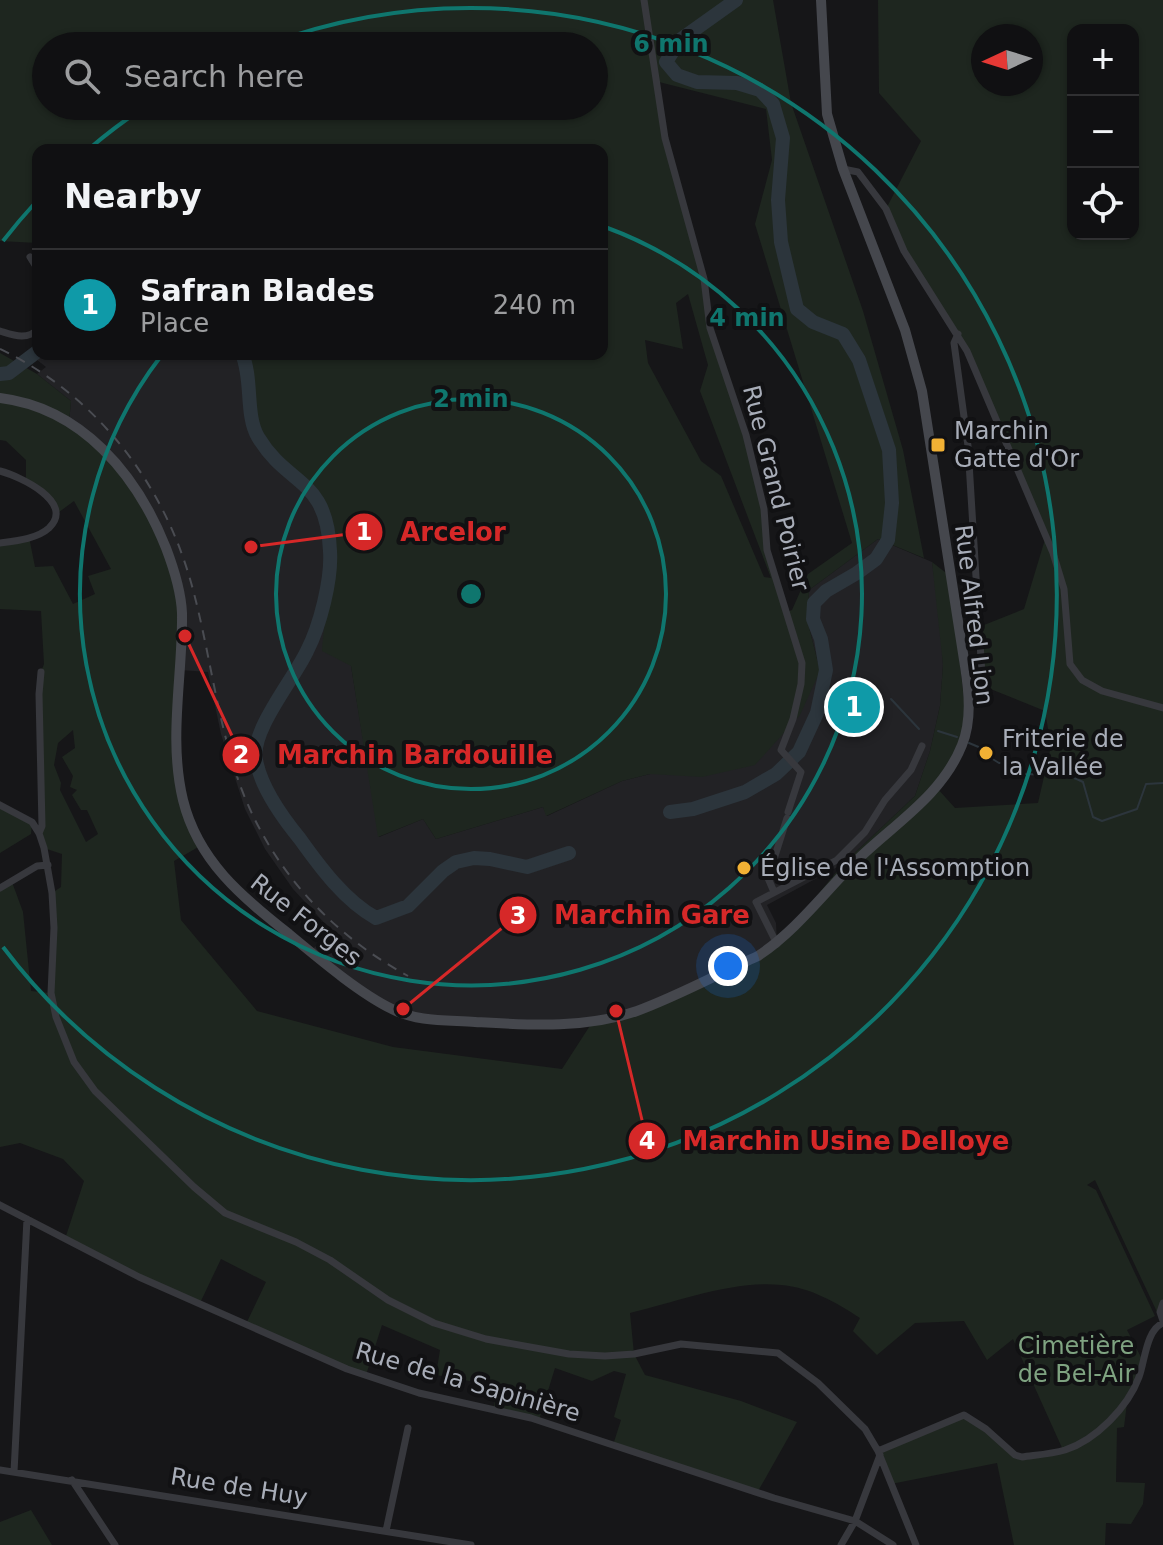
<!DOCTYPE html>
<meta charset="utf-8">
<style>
:root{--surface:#101012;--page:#19191b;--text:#f1f3f6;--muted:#9c9d9f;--line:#303032;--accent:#f2b134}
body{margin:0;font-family:"DejaVu Sans",sans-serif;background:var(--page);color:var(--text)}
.controls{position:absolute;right:24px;top:24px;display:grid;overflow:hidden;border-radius:16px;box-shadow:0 2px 6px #0004}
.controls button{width:72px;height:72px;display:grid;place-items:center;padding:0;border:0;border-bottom:2px solid var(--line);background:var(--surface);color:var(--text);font:40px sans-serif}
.compass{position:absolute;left:971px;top:24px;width:72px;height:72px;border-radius:50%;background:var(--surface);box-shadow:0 2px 6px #0004;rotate:266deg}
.you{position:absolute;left:728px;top:966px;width:28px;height:28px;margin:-20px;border:6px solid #fff;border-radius:50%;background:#1a73e8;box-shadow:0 0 0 12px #1a73e833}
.badge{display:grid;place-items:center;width:52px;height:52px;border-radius:50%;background:var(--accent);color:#fff;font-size:26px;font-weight:700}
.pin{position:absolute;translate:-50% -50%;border:4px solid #fff;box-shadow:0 2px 8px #0006}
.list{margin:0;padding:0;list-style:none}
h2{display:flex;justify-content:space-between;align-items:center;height:104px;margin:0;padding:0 32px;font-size:34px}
h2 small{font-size:26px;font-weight:400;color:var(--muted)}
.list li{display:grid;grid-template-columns:52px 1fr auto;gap:24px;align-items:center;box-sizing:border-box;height:112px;padding:0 32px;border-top:2px solid var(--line)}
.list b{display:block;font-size:30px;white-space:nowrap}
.list p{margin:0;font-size:26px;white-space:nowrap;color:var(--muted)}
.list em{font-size:26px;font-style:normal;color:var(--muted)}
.icon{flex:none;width:44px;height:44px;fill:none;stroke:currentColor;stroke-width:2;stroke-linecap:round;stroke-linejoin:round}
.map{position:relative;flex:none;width:1163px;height:1545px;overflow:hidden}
.search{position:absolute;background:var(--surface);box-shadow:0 2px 6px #0004;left:32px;top:32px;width:576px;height:88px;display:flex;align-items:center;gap:20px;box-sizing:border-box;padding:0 28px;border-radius:44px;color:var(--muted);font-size:30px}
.panel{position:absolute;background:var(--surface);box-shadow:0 2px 6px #0004;left:32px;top:144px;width:576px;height:216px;border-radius:16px}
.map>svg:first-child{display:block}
</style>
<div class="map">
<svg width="1163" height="1545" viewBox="0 0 1163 1545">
<rect width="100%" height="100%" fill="#161618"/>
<path fill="#222225" d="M38 351V354H242L248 368 256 435 287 469 313 491 325 514 330 553 326 587 351 666 379 837 423 819 436 839 543 807 547 816 622 781 650 774 820 671 808 623 809 590 878 539 932 562 940 617 943 665 940 706 930 751 915 796 843 864 767 905 776 923 777 944 636 1011 592 1021 419 1019 391 1009 311 952 329 928 293 889 265 849 245 809 221 734 208 672 180 670 69 422 71 401 37 374 46 367 32 356Z"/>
<path fill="#1e261f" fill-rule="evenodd" d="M0 0H773L791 103 863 311 903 450 924 558 878 539 809 590 808 623 820 671 800 715 755 765 702 777 650 774 622 781 546 816 543 807 436 839 423 819 378 837 351 666 322 651C325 608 342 522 311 489 294 472 263 456 256 432 247 407 253 379 242 354H602V150H38V243L0 241ZM46 46H594V106H46ZM655 81 766 109 772 160 755 224 852 543 808 574 792 610 787 612 767 550 757 474 710 328 704 279 665 138ZM688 294 708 365 700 391 771 578 764 577 721 476 701 461 648 363 645 340 683 349 676 303Z
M878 0H1163V1303L1157 1312 1095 1180 1087 1185 1096 1190 1155 1316 1127 1330 1144 1363 1128 1395 1124 1427 1117 1428 1116 1482 1145 1483 1143 1504 1131 1524 1106 1523 1105 1545H1014L997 1463 891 1484 878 1451 964 1415 1015 1455 1063 1450 1013 1339 987 1360 964 1321 915 1323 877 1355 853 1331 860 1318C837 1303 810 1287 781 1285 734 1280 676 1302 630 1313L634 1354 645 1375 741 1401 797 1422 757 1493 613 1445 621 1420 614 1417 626 1374 614 1371 592 1381 555 1368 539 1420 493 1409 498 1386 436 1375 440 1350 382 1325 366 1375 246 1324 266 1282 221 1259 200 1303 65 1239 84 1181 63 1159 20 1143 0 1147V888L12 882 23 912 31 991 50 993 52 893 61 887 62 854 44 848 39 833 41 672 44 664 41 611 0 609V543L29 537 35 567 53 566 73 604 95 594 88 576 111 569 74 501 55 515 54 506 26 482V460L6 441 0 440V353L37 374 71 401 69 422 137 489 178 581V769L200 846 174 861 181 920 257 1011 393 1047 562 1069 593 1021 636 1011 777 944 843 864 915 796 930 751 940 706 943 665 932 562 950 576 967 726 937 788 955 808 1038 803 1051 746 1045 711 988 688 982 675 979 627 1024 609 1046 536 967 351 904 251 886 209 921 141 879 93ZM1073 30H1133V234H1073ZM983 36H1031V84H983ZM73 730 75 748 62 757 73 776 70 787 77 790 72 795 81 810H87L98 834 86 842 60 790 61 783 54 765 58 743Z
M0 805 32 822 31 834 0 853Z
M31 1510 52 1545H0V1522Z"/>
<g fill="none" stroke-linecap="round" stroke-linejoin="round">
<path stroke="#2c353c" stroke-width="2" d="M891 699 919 729
M938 731 957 737
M969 743 981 748
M991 758 999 763 1013 762 1025 774C1050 776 1060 770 1083 782L1093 817 1102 821 1137 809 1146 784 1163 783"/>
<path stroke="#2c353c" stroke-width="14" d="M242 354C253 379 245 415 258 437 288 487 327 477 330 551 332 579 320 626 307 651 294 679 250 731 256 760 261 788 282 817 300 839 320 867 345 901 376 918L408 906 443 871 456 862 474 858 490 859 527 867 569 853
M0 374 9 373 38 351
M670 812 693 809 745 792 776 774 799 752 817 713 826 670 821 639 813 619 814 603 826 591 857 573 876 559 888 540 892 503 889 450 859 360 843 334 813 322 797 309 781 242 778 200 783 138 773 104 760 90 737 83 697 82 677 75 666 62 680 40 736 0"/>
<path stroke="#37383d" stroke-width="7" d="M644 0 665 138 704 279 710 328 746 435 764 509 767 550 802 663 801 684 793 719 781 750 801 772 788 812
M843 169 858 172 886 209 904 251 967 351 1053 553 1064 589 1070 664 1082 680 1102 691 1163 708
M30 257 38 270
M0 331C13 335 27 341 38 329
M958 334 954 343 968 446 982 675 970 695
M0 471C19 476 76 502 49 528 37 539 15 541 0 543
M0 805 32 822 39 833 44 848 52 893 54 928 51 993 56 1017 74 1062 95 1091 194 1187 225 1213 296 1242 330 1260 388 1300 434 1323 486 1339 569 1354 605 1356 634 1354 681 1344 778 1353 818 1383 865 1429 878 1451 916 1545
M39 833 42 826 39 694 41 672
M0 888 37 866 48 865
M774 892 768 878 787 818
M777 944 756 902 837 860 865 832 885 800 911 770 922 746
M0 1205 139 1277 347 1369 419 1393 531 1418 774 1498 855 1521 893 1545
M1163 1303 1160 1312 1163 1321
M878 1451 964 1415 986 1429 1015 1455 1022 1457C1036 1455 1051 1454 1065 1450 1096 1440 1128 1407 1139 1377 1145 1361 1146 1330 1163 1323
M0 1470 471 1545
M14 1472 27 1219
M72 1480 115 1545
M386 1531 408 1428
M841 1545 855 1521 880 1455"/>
<path stroke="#45474d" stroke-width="10" d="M0 398C82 408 137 475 166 548 174 569 181 590 182 613 183 675 168 738 183 800 198 861 242 897 289 934 318 958 359 993 392 1009 417 1022 447 1020 475 1022 529 1025 585 1029 637 1011 678 996 718 974 758 956 794 932 821 897 851 866 889 827 941 798 962 745 972 720 969 692 965 666L922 391 905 330 843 169 827 114 821 0"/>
<path stroke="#4a4c52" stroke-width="2" stroke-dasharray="10 8" stroke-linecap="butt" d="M0 349C96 395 164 483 192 586 210 652 217 721 240 785 271 869 331 934 408 976"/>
</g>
<g fill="none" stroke="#0f766e" stroke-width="4">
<circle cx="471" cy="594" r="195"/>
<path d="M605 227A391 391 0 1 1 161 356"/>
<path d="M3 241A586 586 0 0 1 36 202M90 148A586 586 0 0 1 143 108M266 45A586 586 0 1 1 3 947"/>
</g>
<g fill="#f2b134" stroke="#111113" stroke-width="3">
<rect x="930" y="437" width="16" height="16" rx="4"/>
<circle cx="986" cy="753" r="8"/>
<circle cx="744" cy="868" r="8"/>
</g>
<g text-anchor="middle" stroke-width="8" stroke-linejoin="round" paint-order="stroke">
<g font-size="24" fill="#a8adb8" stroke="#111113" text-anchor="start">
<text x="954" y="439">Marchin<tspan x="954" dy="28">Gatte d'Or</tspan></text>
<text x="1002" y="747">Friterie de<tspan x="1002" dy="28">la Vallée</tspan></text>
<text x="760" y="876">Église de l'Assomption</text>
</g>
<g font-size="24" fill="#a8adb8" stroke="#111113">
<text transform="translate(776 488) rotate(76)" y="8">Rue Grand Poirier</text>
<text transform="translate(974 615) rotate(83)" y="8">Rue Alfred Lion</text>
<text transform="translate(306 920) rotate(38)" y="8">Rue Forges</text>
<text transform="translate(468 1382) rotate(16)" y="8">Rue de la Sapinière</text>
<text transform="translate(239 1487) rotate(9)" y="8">Rue de Huy</text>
</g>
<g font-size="24" fill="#7fa381" stroke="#111113">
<text x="1076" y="1354">Cimetière<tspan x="1076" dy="28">de Bel-Air</tspan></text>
</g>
</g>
<circle cx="471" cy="594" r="12" fill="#0f766e" stroke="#111113" stroke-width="4"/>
<g font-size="24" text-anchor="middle" font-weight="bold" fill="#0f766e" stroke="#111113" stroke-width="8" stroke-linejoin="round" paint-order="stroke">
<text x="671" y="52">6 min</text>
<text x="747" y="326">4 min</text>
<text x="471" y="407">2 min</text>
</g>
<path fill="none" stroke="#d62828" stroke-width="3" d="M251 547L364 532M185 636L241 755M403 1009L518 915M616 1011L647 1141"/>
<g fill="#d62828" stroke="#111113" stroke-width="3">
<circle cx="251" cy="547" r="8"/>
<circle cx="185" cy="636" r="8"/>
<circle cx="403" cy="1009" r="8"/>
<circle cx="616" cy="1011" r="8"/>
<circle cx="364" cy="532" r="20"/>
<circle cx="241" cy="755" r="20"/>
<circle cx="518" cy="915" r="20"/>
<circle cx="647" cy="1141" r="20"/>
</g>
<g font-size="24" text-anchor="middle" font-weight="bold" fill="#fff">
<text x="364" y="540">1</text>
<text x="241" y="763">2</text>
<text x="518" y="924">3</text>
<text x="647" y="1149">4</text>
</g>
<g font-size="26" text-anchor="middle" font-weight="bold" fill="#d62828" stroke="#111113" stroke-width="8" stroke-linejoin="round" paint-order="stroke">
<text x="453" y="541">Arcelor</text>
<text x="415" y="764">Marchin Bardouille</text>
<text x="652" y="924">Marchin Gare</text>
<text x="846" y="1150">Marchin Usine Delloye</text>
</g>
</svg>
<div class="controls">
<button>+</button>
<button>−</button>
<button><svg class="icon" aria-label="locate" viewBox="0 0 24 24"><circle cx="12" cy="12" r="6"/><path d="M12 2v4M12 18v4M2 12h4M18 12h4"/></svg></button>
</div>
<svg class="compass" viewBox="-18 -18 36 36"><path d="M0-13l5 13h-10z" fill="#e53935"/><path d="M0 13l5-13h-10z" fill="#9c9d9f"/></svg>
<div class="you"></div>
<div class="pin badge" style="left:854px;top:707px;background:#0f9aa8">1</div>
<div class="search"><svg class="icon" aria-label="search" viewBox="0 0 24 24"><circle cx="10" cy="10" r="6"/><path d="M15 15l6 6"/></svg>Search here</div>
<section class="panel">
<h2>Nearby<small></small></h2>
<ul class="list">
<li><span class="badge" style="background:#0f9aa8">1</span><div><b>Safran Blades</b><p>Place</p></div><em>240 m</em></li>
</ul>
</section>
</div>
